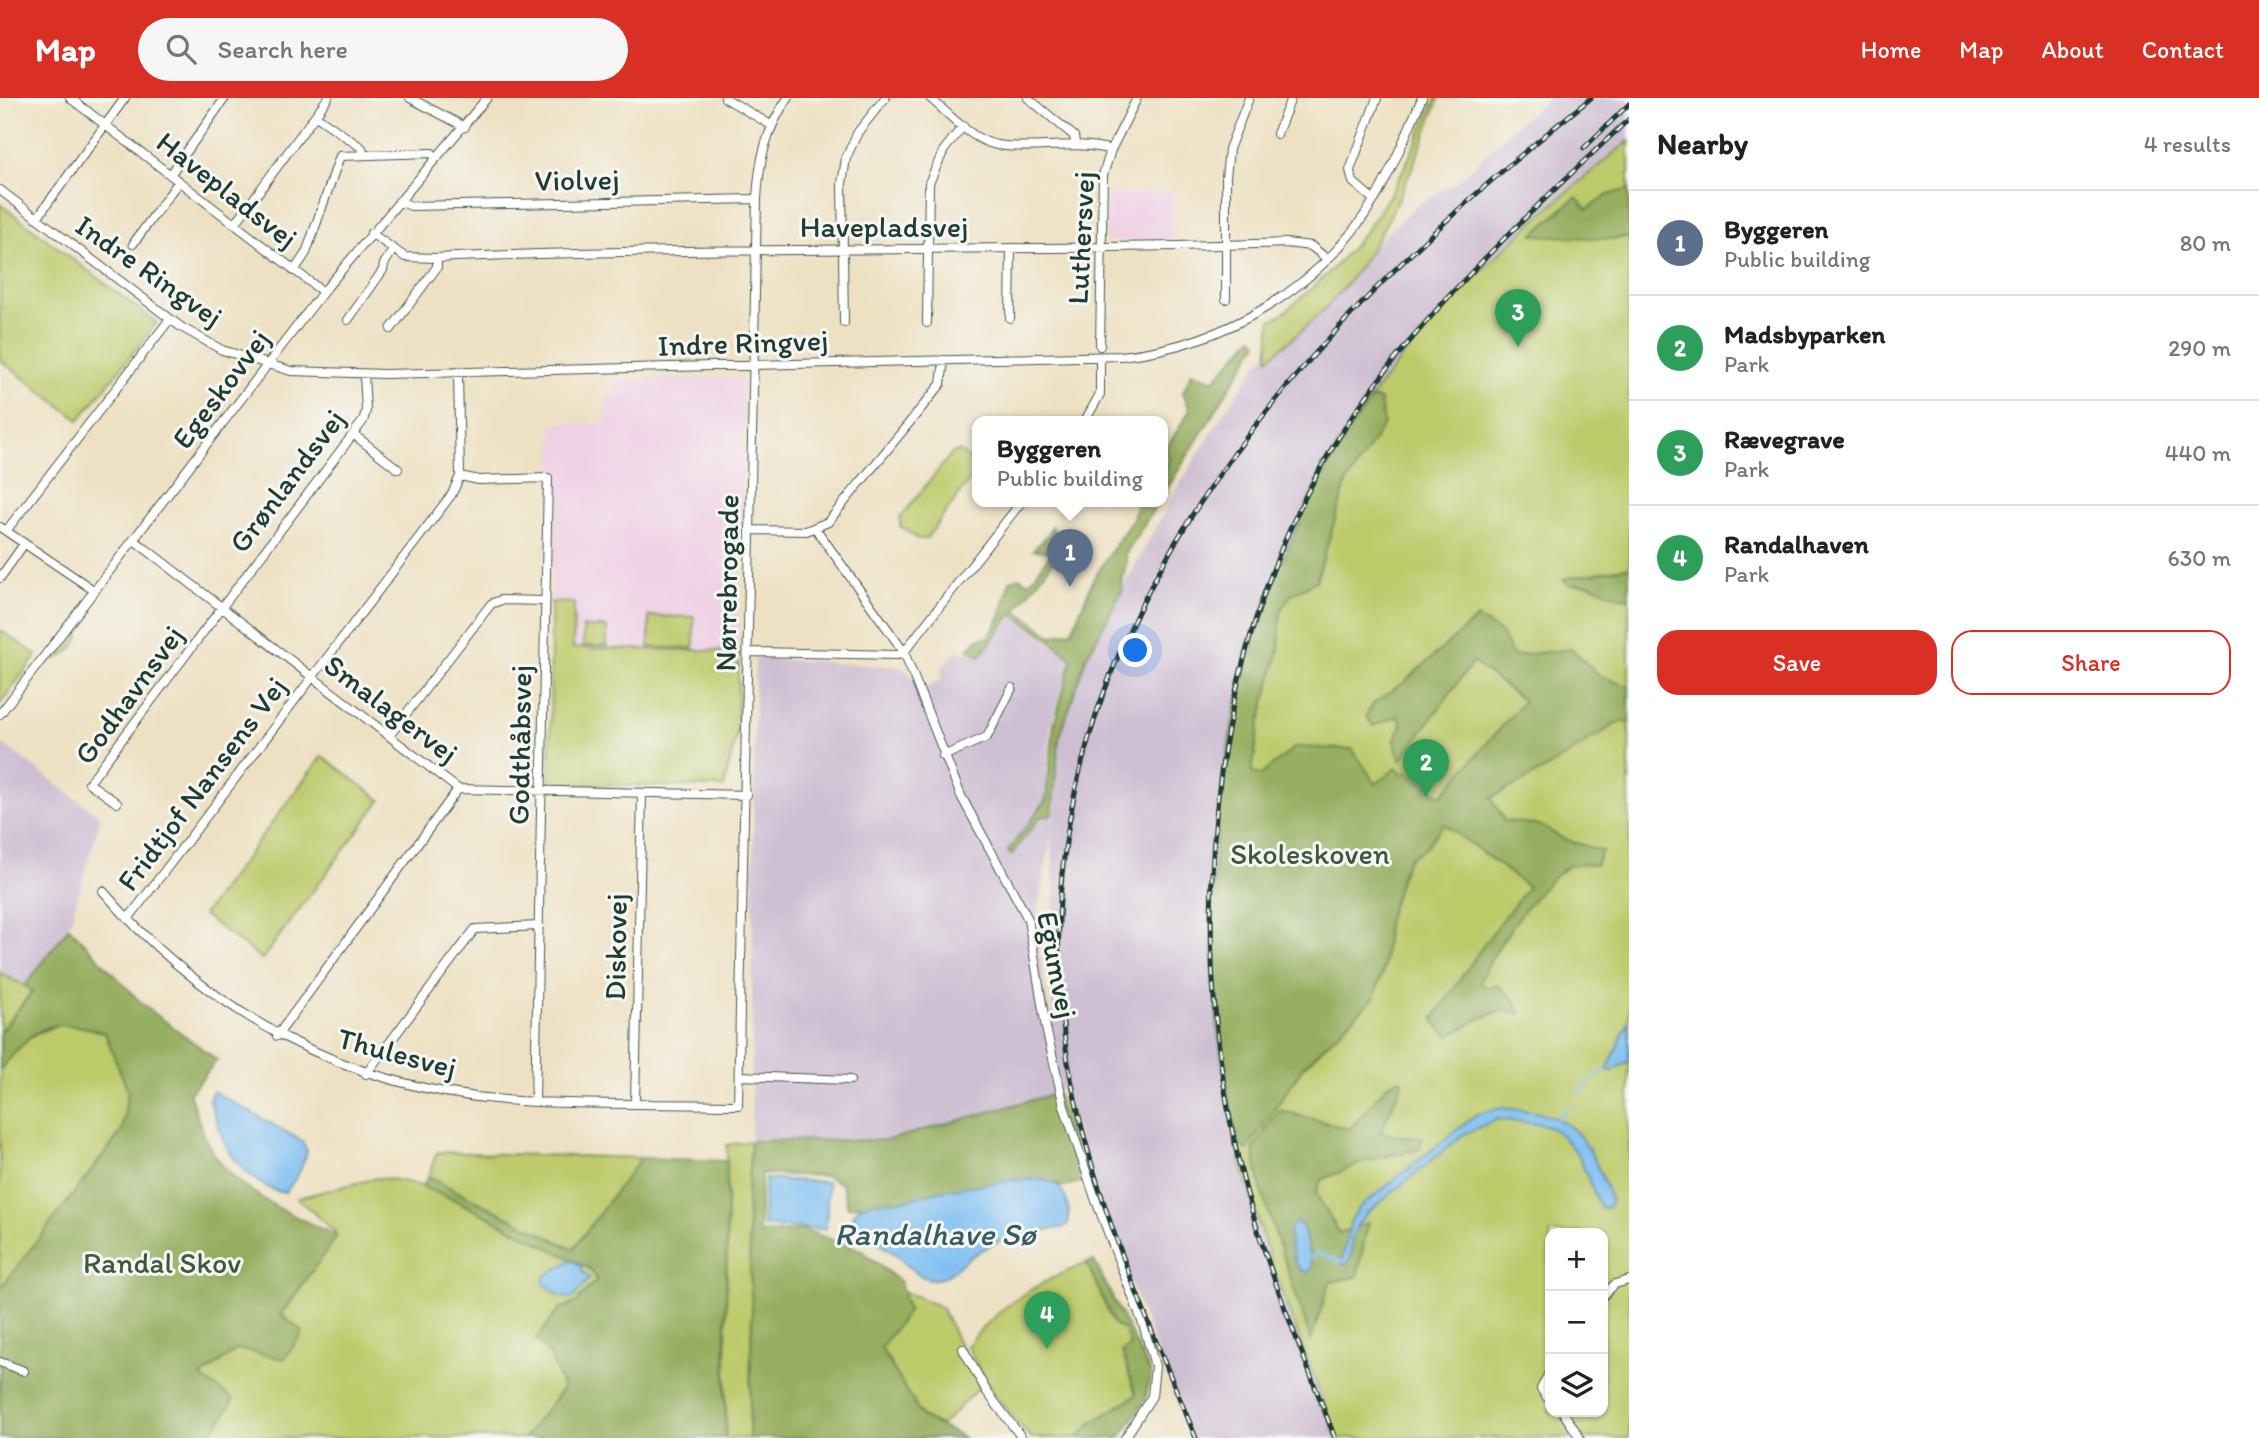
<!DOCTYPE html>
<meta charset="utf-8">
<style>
:root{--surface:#fff;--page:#f6f6f6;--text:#222;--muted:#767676;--line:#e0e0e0;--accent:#d93025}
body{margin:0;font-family:Itim,sans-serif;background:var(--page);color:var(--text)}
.controls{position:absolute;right:21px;bottom:21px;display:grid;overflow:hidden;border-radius:14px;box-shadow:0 2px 5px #0004}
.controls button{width:63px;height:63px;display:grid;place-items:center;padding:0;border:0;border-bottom:2px solid var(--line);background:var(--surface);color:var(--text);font:35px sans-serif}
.you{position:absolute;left:1136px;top:553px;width:24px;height:24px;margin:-18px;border:5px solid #fff;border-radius:50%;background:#1a73e8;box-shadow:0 0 0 10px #1a73e833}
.badge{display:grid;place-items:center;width:46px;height:46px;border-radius:50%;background:var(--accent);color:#fff;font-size:23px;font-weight:700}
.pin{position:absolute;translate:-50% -58px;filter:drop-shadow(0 2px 4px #0008)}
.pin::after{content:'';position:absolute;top:37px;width:24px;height:21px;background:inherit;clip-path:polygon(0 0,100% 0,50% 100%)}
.popup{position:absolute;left:972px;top:318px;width:196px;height:91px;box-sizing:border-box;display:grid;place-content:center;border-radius:14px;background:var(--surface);filter:drop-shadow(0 2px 5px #0005);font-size:23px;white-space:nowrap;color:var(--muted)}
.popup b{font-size:26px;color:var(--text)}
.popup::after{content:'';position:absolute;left:50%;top:100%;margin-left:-14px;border:14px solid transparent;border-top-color:var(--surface)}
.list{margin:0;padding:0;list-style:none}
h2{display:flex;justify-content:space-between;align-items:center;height:91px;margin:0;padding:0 28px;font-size:30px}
h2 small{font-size:23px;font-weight:400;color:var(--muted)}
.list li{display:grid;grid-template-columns:46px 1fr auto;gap:21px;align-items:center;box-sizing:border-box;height:105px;padding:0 28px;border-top:2px solid var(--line)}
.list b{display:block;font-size:26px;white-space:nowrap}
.list p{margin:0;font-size:23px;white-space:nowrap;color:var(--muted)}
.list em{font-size:23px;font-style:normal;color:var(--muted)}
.actions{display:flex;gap:14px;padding:21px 28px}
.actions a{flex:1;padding:16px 0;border:2px solid var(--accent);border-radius:21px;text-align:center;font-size:24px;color:var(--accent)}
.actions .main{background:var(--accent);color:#fff}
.icon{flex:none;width:38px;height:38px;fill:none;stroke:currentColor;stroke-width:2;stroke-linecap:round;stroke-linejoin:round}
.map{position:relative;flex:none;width:1629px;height:1340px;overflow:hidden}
header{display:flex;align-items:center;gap:42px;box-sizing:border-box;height:98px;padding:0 35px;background:var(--accent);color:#fff}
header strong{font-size:33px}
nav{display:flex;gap:38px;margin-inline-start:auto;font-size:24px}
.search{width:490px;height:63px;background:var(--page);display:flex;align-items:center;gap:18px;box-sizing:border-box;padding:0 24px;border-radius:38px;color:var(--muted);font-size:26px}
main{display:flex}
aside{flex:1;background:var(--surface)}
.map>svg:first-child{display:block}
</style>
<header>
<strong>Map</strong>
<div class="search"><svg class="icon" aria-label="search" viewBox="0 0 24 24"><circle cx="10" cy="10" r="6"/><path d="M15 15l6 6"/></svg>Search here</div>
<nav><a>Home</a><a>Map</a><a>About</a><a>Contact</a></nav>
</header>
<main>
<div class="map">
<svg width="1629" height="1340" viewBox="0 0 1629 1340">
<rect width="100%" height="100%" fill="#f6f6f2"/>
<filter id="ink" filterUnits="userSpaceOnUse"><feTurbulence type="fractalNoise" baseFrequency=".0143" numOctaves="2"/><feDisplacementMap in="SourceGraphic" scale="14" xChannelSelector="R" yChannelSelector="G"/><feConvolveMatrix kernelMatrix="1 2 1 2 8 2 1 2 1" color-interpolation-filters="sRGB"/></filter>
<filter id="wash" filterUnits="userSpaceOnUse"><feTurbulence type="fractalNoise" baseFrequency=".00686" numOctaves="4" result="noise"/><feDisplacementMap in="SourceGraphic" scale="28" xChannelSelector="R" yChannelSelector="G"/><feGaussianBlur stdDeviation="1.57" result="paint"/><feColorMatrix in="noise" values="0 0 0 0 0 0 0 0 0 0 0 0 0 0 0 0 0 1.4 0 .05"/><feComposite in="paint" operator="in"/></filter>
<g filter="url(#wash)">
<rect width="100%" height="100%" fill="#eee1c3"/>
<path fill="#f0d0e5" d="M1173 94 1174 140 1106 143 1107 97Z
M740 279 744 284 739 553 573 550 574 506 551 503 553 325H605L606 296H615V282Z"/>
<path fill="#cebed2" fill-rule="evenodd" d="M1550 0H1629V43L1561 97 1489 166 1438 218 1394 270 1341 344 1293 435 1251 551 1234 617 1217 751 1215 887 1222 962 1236 1035 1338 1340H1191L1100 1107 1063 989 1057 995 888 1042 751 1043 755 560 901 569 925 590 941 582 942 569 956 553 981 558 1013 517 1071 561 1051 627 1046 676 1052 729 1060 642 1085 559 1179 387 1218 324 1261 261 1323 197 1414 109 1460 81 1517 26ZM1051 738 1054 781 1052 936 1035 826Z
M0 644 101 719 69 829 25 888 0 875Z"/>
<path fill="#bdca6b" stroke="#6e8450" stroke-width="2" fill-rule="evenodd" d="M1436 0H1439C1414 69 1387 139 1339 195 1318 220 1293 240 1268 261L1271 222 1281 217C1323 182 1361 146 1389 98 1408 67 1421 32 1436 0Z
M1629 43V1340H1337C1303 1249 1265 1158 1241 1064 1211 943 1209 817 1224 693 1227 667 1229 640 1235 614 1245 568 1260 525 1276 481 1294 434 1314 385 1341 342 1417 226 1521 129 1629 43ZM1550 1135H1603V1314H1550Z
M0 106 157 225 79 322 0 262Z
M959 353 977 366V372L926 441H918L900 428V420L952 355Z
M551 504 574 505 573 550 739 553 737 634 724 689 550 686Z
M649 518 694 519V550L649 549Z
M80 525C82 545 71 554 53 562Z
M583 529H607V548H583Z
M0 532 37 557 0 606Z
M322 658 381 702 262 861 203 817Z
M0 875 33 892 0 934Z
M71 925 105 935 128 993 122 1033 0 1191V972C22 945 35 930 71 925Z
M751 1043 747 1098 752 1216 749 1340H726L727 1047Z
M437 1054 641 1060 573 1151 428 1079Z
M377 1080C439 1081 532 1141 589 1170L597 1181 576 1205 559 1211 550 1257 563 1290 723 1340H206L224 1318 201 1279 237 1251 284 1260 281 1216 295 1200 335 1134 297 1100Z
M1087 1165 1114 1227 1124 1231 1131 1248 1123 1254 1136 1297 1093 1324 1077 1340H1031L992 1294 967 1248C999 1207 1038 1184 1087 1165Z
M903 1193 941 1209 980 1288 941 1328 923 1320 881 1250 908 1213Z"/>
<path fill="#96ae5f" stroke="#5a764a" stroke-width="2" d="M1629 91V139L1607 141 1533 137 1576 99 1587 111 1608 97Z
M1253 239 1258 244 1163 397V375L1169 361 1164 354 1190 312 1183 294 1192 274 1213 283Z
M1372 300 1380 302 1384 326 1346 386 1316 483 1291 497 1281 512 1279 552 1259 627 1252 675 1261 677 1295 649 1352 651 1376 686 1396 670 1402 676 1408 674 1441 698 1524 603 1473 564 1401 662 1394 643 1402 627 1398 618 1373 628 1366 618 1373 606 1403 585 1477 520 1500 534 1513 558 1572 551 1599 577 1629 589V623L1619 624 1544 672 1491 700 1505 723 1540 727 1564 741 1602 753 1596 767C1587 767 1576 765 1569 768 1539 785 1492 853 1480 885L1487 889 1500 888 1515 903 1520 916 1505 912 1483 919 1449 938 1436 927 1434 920 1484 846 1528 789 1444 726 1424 751 1409 760 1401 778 1387 825 1384 869 1374 900 1303 969 1247 1052 1239 1047C1177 802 1224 505 1372 300Z
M1138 403H1159L1126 455V467L1121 486 1123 491 1086 560 1059 641 1052 717 1040 719 1011 757 1008 753 1046 702 1054 627 1072 561 1047 539 1012 516 980 558 968 551 978 541 989 539 1000 520 1010 483 1019 479 1029 485 1052 454 1033 452 1048 437 1052 428 1059 446 1070 431 1075 435 1016 512 1052 538 1072 533 1094 480 1133 420Z
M1629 469V499C1614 501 1604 491 1590 487 1579 485 1570 490 1563 481Z
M69 829 142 906 217 962 189 996C197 1014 202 1039 214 1056 243 1098 292 1117 337 1138L281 1216 303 1234 284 1261 237 1251 201 1279 233 1301 224 1318 206 1340H0V1191L122 1033 128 993 105 935C49 918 36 927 0 972V934L33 893 25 888Z
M1400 981 1403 984 1380 1035 1422 1040 1420 1051 1366 1063 1321 1082 1316 1095 1339 1135 1368 1125 1357 1179 1330 1184 1311 1242 1262 1095 1253 1051 1279 1012 1350 1031 1388 986Z
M1057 995 1084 1083 1061 1089 1057 1085 944 1092 911 1101 848 1109 842 1086 827 1078 761 1076 759 1135 804 1132 861 1152 900 1184 908 1213 881 1250 923 1320 965 1340H749L752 1216 747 1098 751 1043 888 1042Z
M641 1060 727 1063 725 1340H524L563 1290 550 1257 536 1242 559 1211 576 1205 597 1181 589 1170 455 1102 422 1089 428 1079 573 1151Z
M1094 1163 1151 1276 1145 1302 1120 1340H1077L1093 1324 1136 1297 1122 1254 1130 1248 1124 1231 1114 1227 1087 1165Z"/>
<path fill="#7cbdf1" stroke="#4e7d92" stroke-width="2" d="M1629 922V963L1612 973 1607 972Z
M213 993 302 1043 307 1053 300 1073 286 1094C267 1096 238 1068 229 1053 219 1037 217 1018 209 1001Z
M1502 1010C1578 1014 1585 1037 1612 1103L1608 1110 1600 1109 1578 1056 1559 1035 1546 1027 1498 1021 1464 1036 1366 1116 1357 1127 1352 1141 1351 1159 1346 1167 1341 1165 1351 1123 1358 1111 1477 1016Z
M765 1081 828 1084 826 1131 763 1128Z
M1012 1082C1033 1082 1056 1076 1065 1099 1068 1107 1070 1118 1068 1126L1061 1130C1027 1133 998 1140 969 1160 957 1167 948 1183 932 1181 917 1180 904 1163 892 1154 877 1144 860 1136 853 1118L859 1110 868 1105 911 1101 943 1092Z
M1296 1124 1303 1129 1312 1168 1309 1174 1300 1172C1293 1159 1282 1135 1296 1124Z
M571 1162 581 1167 583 1174 590 1180 572 1201 560 1198 544 1186V1179Z"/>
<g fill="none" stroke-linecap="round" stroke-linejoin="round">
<path stroke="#7cbdf1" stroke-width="2.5" d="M1578 996 1591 982 1607 971
M1557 1021 1568 1008
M1308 1161 1317 1155 1342 1164"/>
</g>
</g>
<g filter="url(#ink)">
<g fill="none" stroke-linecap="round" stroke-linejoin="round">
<defs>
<path id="minor" d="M70 0 323 194
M410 0 465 29
M725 0 771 27
M930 0C948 15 972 43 997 47 1035 53 1073 41 1111 52
M1028 0 1074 38 1075 45
M316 18 362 50 363 55
M1277 36 1291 0
M170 77 225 0
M0 92 181 229 222 252 291 273 385 276 1121 258C1225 247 1320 191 1375 101 1394 69 1407 34 1422 0
M1374 102 1353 84 1350 72 1377 0
M399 103 411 108 757 101
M37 120 125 0
M235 126 328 0
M371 135 405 159 437 160C720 147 1003 155 1286 145L1311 148 1327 161
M133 146 179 83
M294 173 306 155 340 58 432 55 437 60
M1226 201V79L1229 51 1249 0
M1010 220 1011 151
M348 222 383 172 384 166 393 152
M844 225 842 86 846 60 858 34 885 0
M927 225 929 85 944 52 963 28
M391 231 437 169V160
M1100 248 1103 77 1111 52 1137 0
M1085 323 1100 296V259
M353 336 398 371
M460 378 479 382 548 380 535 1003
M0 429 95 493
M816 431 904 554 961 698 1028 821 1046 930 1064 1008 1095 1100 1143 1226 1155 1268 1152 1298 1125 1340
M750 432 806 433 828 424 941 286 944 262
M6 433 170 221
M134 442 458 691 747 697
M0 480 24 446
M748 554 898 557 904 554
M904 554 1022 403
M0 616 323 194 487 0
M389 638 491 506 501 502 545 503
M943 658 987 639 1012 590
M117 705 89 685 363 323 366 313 364 276
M103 793C207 914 344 989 505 1002 582 1008 661 1005 738 1007L757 101C759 63 766 31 788 0
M128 821 452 396 460 378 458 274
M277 938 458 691
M366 976 475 831 539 828
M740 978 850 982
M635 1004 642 696
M1603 1198 1615 1186 1629 1182
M963 1251 987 1294 1022 1340
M0 1264 24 1273
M1550 1273 1541 1291 1550 1303
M1563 1314 1580 1340"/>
</defs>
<use href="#minor" stroke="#3e5649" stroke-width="10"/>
<use href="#minor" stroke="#fff" stroke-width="8"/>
<defs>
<path id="rail" d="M1584 50 1629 6
M1196 1340C1146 1218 1090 1095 1068 964 1002 552 1292 237 1591 0
M1335 1340C1300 1248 1260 1156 1238 1060 1183 818 1209 536 1348 325 1421 215 1533 111 1629 21"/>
</defs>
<use href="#rail" stroke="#1f3d34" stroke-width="5"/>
<use href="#rail" stroke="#f6f6f2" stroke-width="2.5" stroke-dasharray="8" stroke-linecap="butt"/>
</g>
</g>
<g text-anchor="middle" stroke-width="6" stroke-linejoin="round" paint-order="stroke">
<g font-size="30" fill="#1f3d34" stroke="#f6f6f2">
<text transform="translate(577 82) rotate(-1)" y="10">Violvej</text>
<text transform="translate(227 92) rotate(38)" y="10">Havepladsvej</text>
<text x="884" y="139">Havepladsvej</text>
<text transform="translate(1081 140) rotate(-87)" y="10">Luthersvej</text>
<text transform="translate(149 173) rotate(35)" y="10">Indre Ringvej</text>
<text transform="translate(743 245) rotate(-2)" y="10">Indre Ringvej</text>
<text transform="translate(221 291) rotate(-53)" y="10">Egeskovvej</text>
<text transform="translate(287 383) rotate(-53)" y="10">Grønlandsvej</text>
<text transform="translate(727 485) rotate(-89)" y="10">Nørrebrogade</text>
<text transform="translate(129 597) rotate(-54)" y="10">Godhavnsvej</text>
<text transform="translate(391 611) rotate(37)" y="10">Smalagervej</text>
<text transform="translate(520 647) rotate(-89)" y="10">Godthåbsvej</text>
<text transform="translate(202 686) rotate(-53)" y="10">Fridtjof Nansens Vej</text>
<text transform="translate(616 849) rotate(-89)" y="10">Diskovej</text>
<text transform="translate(1057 867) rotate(79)" y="10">Egumvej</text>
<text transform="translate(397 955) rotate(15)" y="10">Thulesvej</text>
</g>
<g font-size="30" fill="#3f593f" stroke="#f6f6f2">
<text x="1310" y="766">Skoleskoven</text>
<text x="162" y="1175">Randal Skov</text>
</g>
<g font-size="32" font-style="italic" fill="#365d63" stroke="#f6f6f2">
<text x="935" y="1147">Randalhave Sø</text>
</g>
</g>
</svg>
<div class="controls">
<button>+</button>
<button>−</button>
<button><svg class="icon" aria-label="layers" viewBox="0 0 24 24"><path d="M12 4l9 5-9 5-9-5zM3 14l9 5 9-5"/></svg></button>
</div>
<div class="you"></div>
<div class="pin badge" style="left:1070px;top:489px;background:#5c6f8a">1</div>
<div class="popup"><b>Byggeren</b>Public building</div>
<div class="pin badge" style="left:1426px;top:699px;background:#2e9e5b">2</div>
<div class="pin badge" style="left:1518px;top:249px;background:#2e9e5b">3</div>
<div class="pin badge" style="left:1047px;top:1251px;background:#2e9e5b">4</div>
</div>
<aside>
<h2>Nearby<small>4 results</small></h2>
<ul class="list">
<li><span class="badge" style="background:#5c6f8a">1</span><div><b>Byggeren</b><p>Public building</p></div><em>80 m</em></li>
<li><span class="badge" style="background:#2e9e5b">2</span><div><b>Madsbyparken</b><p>Park</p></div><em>290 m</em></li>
<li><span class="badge" style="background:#2e9e5b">3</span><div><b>Rævegrave</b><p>Park</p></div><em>440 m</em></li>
<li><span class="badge" style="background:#2e9e5b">4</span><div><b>Randalhaven</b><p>Park</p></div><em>630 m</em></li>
</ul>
<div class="actions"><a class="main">Save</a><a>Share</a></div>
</aside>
</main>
